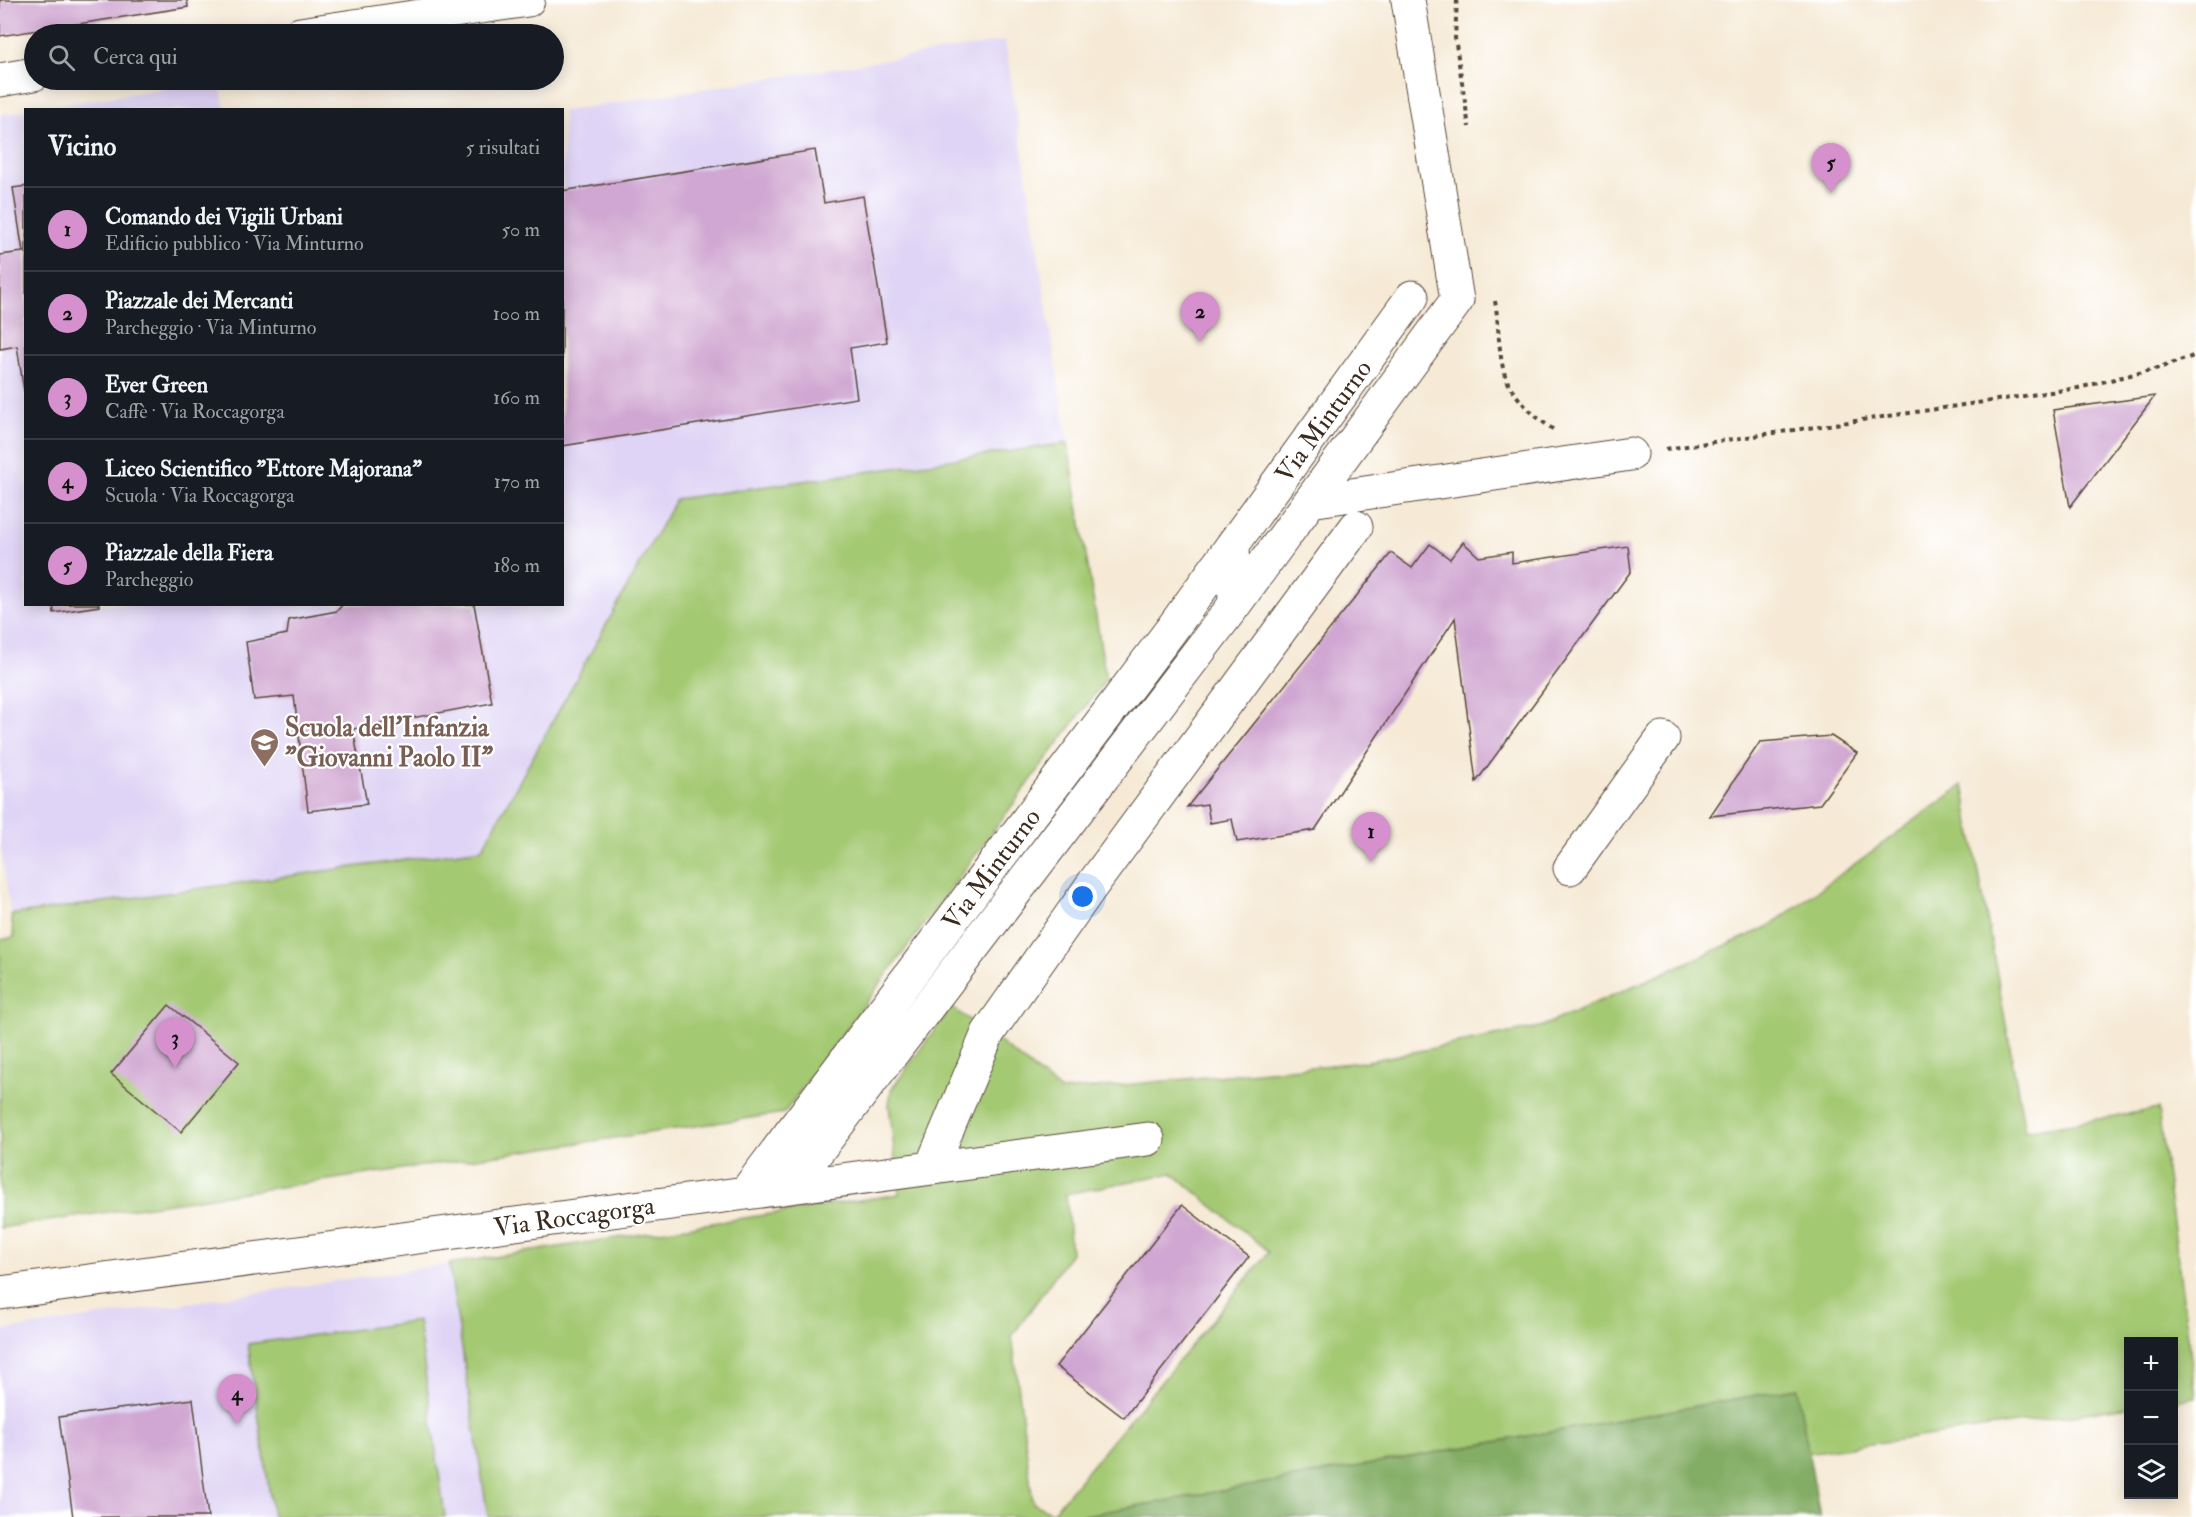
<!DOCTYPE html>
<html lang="it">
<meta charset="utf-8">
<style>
:root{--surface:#171b24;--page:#20242c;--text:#f1f3f6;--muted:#9ea1a6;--line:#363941;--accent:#d690ce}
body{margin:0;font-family:"IM FELL Double Pica",serif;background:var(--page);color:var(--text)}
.controls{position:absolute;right:18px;bottom:18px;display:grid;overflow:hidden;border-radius:0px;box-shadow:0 3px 15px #0003}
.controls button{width:54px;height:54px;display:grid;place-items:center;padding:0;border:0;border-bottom:2px solid var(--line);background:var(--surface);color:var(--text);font:30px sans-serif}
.you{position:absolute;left:1083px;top:897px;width:21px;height:21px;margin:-15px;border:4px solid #fff;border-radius:50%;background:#1a73e8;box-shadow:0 0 0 9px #1a73e833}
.badge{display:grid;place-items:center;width:39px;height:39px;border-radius:50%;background:var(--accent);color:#111;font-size:20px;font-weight:700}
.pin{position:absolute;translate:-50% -50px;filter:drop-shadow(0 2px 3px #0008)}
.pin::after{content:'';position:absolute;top:32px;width:21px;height:18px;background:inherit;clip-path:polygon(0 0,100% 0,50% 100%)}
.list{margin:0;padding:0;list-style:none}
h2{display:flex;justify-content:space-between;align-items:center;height:78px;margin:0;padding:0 24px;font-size:26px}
h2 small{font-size:20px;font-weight:400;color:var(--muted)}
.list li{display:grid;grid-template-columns:39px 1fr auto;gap:18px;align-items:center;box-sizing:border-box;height:84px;padding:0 24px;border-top:2px solid var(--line)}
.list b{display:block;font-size:22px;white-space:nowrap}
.list p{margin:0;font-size:20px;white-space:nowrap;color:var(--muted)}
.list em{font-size:20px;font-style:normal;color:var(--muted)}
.icon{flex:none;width:33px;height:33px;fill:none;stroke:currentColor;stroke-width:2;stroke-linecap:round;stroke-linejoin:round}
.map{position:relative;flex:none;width:2196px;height:1517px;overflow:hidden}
.search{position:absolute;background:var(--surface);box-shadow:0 3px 15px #0003;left:24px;top:24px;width:540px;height:66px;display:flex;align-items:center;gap:15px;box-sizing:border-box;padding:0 21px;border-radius:33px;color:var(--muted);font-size:22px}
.panel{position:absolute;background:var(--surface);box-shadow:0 3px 15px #0003;left:24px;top:108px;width:540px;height:498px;border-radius:0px}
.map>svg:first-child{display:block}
</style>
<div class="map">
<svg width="2196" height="1517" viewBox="0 0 2196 1517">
<rect width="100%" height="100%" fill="#fff"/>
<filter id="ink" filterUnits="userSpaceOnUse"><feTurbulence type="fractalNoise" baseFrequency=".0167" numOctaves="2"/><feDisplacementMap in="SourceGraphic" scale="12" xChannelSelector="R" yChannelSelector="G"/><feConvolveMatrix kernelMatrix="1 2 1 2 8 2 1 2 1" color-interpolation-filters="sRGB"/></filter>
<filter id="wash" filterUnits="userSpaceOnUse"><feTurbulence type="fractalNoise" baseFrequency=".008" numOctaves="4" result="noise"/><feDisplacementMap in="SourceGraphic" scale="24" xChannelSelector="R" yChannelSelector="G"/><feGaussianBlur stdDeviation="1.35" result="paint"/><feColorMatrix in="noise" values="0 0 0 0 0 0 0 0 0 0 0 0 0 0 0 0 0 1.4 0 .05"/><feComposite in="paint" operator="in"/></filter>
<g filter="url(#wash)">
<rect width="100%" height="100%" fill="#f6ead6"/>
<path fill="#dfd4f5" d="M1005 41 1068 443 676 499 482 849 11 915 0 845V115L25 111 26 604H562L563 111Z
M220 80 225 109H33Z
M449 1264 488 1517H0V1331Z"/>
<path fill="#a4c973" stroke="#707a48" stroke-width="1.5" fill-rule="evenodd" d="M1068 443 1106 679 784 1113 0 1228V940L14 937 11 915 482 849 676 499Z
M1963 785 2025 1131 2158 1109 2196 1397 2174 1401V1342H2128V1407L1808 1453 1796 1388 1075 1517H488L449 1264 899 1194 889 1105 891 1090 951 1007 988 1033 1061 1091 1363 1062 1540 1027 1768 927ZM1172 1173 1269 1252 1052 1513 1033 1503 1012 1336 1071 1253 1066 1194Z
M418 1321 445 1517H273L248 1344Z"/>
<path fill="#83ad65" stroke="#5f6c42" stroke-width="1.5" d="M1797 1388 1820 1517H1075Z"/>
<g id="blocks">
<path fill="#d0a7d2" d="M0 0H187L188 7 0 36Z
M815 150 824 203 863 196 887 342 850 348 857 398 562 446V191Z
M26 186V391H24L17 346 0 349V255L23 252 13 188Z
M2155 396 2070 507 2053 410Z
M1463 542 1479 557 1512 552V563L1628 546 1631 571 1476 782 1455 618 1315 830 1237 842 1232 819 1210 823 1207 804 1187 807 1391 553 1412 568 1430 544 1450 559Z
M53 604H99V606L54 613Z
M343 604H474L492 703 353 729 367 804 308 811 294 696 254 700 246 642 287 634 289 620 337 611Z
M1831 736 1857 753 1820 804 1710 816 1760 742Z
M169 1005 239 1062 181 1132 111 1074Z
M1182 1205 1249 1257 1124 1418 1056 1366Z
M193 1399 208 1517H73L59 1417Z"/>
</g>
</g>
<g filter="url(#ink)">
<use href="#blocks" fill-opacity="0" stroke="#57473a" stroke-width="1.5"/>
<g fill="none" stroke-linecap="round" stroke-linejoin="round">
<defs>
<path id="minor" d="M300 34 528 0
M0 80 34 74
M1310 501 1631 454
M1235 604 1457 300 1408 0
M1570 868 1663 738
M931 1168 988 1033 1090 888 1356 527
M790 1187 1235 604 1233 544
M746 1192 1171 630 1412 297
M0 1293 1148 1139"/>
</defs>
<use href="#minor" stroke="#57473a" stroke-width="35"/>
<path stroke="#57473a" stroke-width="4" stroke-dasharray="4.5 4.5" stroke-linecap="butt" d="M1457 0 1455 38 1469 127
M1495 301C1499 324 1498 349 1504 372 1510 394 1535 418 1553 429
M1666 449 2078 388 2163 367 2196 355"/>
<use href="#minor" stroke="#fff" stroke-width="33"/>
</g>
</g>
<defs>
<symbol id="school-pin" viewBox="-11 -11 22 30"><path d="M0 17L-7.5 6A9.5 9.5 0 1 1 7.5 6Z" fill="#8d6e63" stroke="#fff"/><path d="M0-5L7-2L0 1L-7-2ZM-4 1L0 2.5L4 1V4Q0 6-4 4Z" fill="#fff"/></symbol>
</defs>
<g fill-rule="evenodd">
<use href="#school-pin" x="248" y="726" width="33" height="45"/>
</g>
<g text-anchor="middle" stroke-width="4.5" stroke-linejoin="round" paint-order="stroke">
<g font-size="26" fill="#3b2a1e" stroke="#fff">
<text transform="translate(1323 421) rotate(-54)" y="9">Via Minturno</text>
<text transform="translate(991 869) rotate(-53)" y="9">Via Minturno</text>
<text transform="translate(574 1216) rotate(-8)" y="9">Via Roccagorga</text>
</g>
<g font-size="26" font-weight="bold" fill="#785e54" stroke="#fff" text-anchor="start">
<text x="285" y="736">Scuola dell'Infanzia<tspan x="285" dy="30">"Giovanni Paolo II"</tspan></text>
</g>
</g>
</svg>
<div class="controls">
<button>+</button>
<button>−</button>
<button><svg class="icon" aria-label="layers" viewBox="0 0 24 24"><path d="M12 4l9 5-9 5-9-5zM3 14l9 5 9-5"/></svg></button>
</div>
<div class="you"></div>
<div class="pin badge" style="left:1371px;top:862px">1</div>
<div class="pin badge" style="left:1200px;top:342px">2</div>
<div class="pin badge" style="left:175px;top:1068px">3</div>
<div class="pin badge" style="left:237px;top:1424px">4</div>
<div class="pin badge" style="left:1831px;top:193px">5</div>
<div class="search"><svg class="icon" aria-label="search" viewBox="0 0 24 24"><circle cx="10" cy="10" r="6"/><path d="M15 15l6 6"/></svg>Cerca qui</div>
<section class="panel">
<h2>Vicino<small>5 risultati</small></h2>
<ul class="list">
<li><span class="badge">1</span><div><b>Comando dei Vigili Urbani</b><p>Edificio pubblico · Via Minturno</p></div><em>50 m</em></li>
<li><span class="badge">2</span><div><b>Piazzale dei Mercanti</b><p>Parcheggio · Via Minturno</p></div><em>100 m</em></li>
<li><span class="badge">3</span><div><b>Ever Green</b><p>Caffè · Via Roccagorga</p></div><em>160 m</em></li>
<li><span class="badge">4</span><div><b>Liceo Scientifico &quot;Ettore Majorana&quot;</b><p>Scuola · Via Roccagorga</p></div><em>170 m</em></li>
<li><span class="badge">5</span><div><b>Piazzale della Fiera</b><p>Parcheggio</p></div><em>180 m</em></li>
</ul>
</section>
</div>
